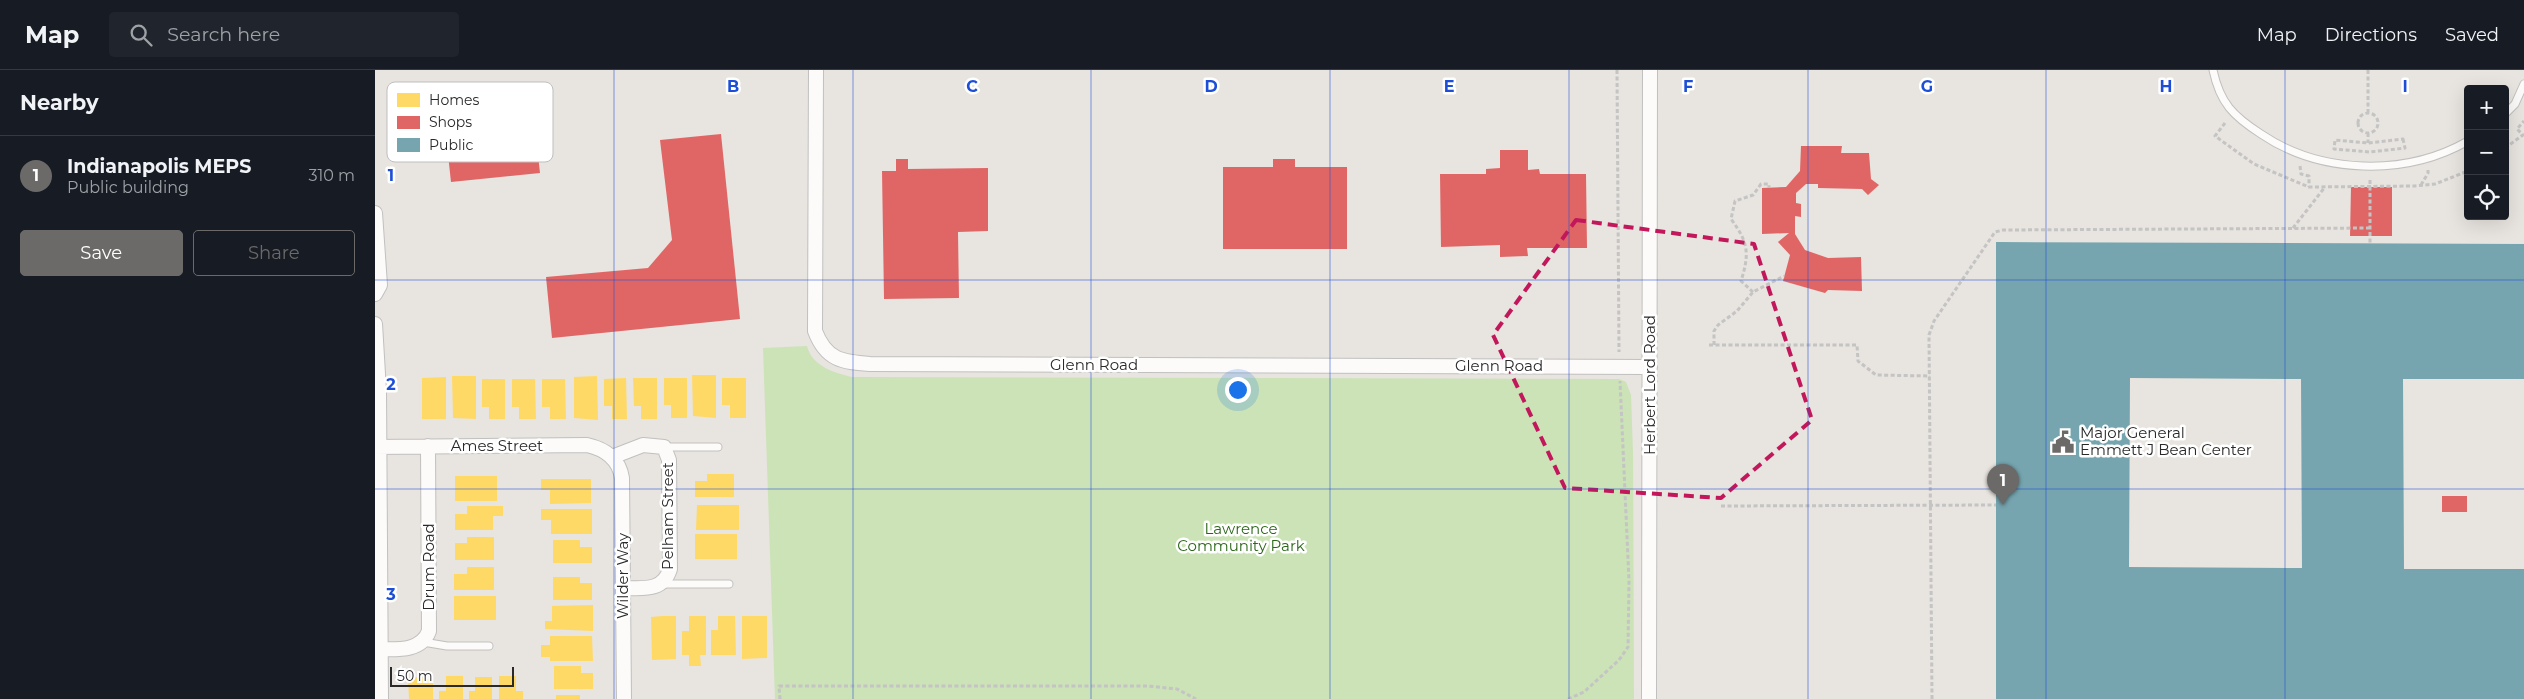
<!DOCTYPE html>
<meta charset="utf-8">
<style>
:root{--surface:#171b24;--page:#20242c;--text:#f1f3f6;--muted:#9ea1a6;--line:#363941;--accent:#6c6a69}
body{margin:0;font-family:Montserrat,sans-serif;background:var(--page);color:var(--text)}
.controls{position:absolute;right:15px;top:15px;display:grid;overflow:hidden;border-radius:5px;box-shadow:0 5px 20px #0002}
.controls button{width:45px;height:45px;display:grid;place-items:center;padding:0;border:0;border-bottom:1px solid var(--line);background:var(--surface);color:var(--text);font:25px sans-serif}
.scale{position:absolute;left:15px;bottom:12px;width:124px;box-sizing:border-box;padding-left:5px;border:2px solid #292929;border-top:0;font-size:14px;line-height:18px;white-space:nowrap;color:#292929;-webkit-text-stroke:4px #fff;paint-order:stroke}
.you{position:absolute;left:862px;top:319px;width:18px;height:18px;margin:-12px;border:4px solid #fff;border-radius:50%;background:#1a73e8;box-shadow:0 0 0 8px #1a73e833}
.badge{display:grid;place-items:center;width:32px;height:32px;border-radius:50%;background:var(--accent);color:#fff;font-size:16px;font-weight:700}
.pin{position:absolute;translate:-50% -41px;filter:drop-shadow(0 1px 2px #0008)}
.pin::after{content:'';position:absolute;top:26px;width:18px;height:15px;background:inherit;clip-path:polygon(0 0,100% 0,50% 100%)}
.list{margin:0;padding:0;list-style:none}
h2{display:flex;justify-content:space-between;align-items:center;height:65px;margin:0;padding:0 20px;font-size:21px}
h2 small{font-size:16px;font-weight:400;color:var(--muted)}
.list li{display:grid;grid-template-columns:32px 1fr auto;gap:15px;align-items:center;box-sizing:border-box;height:80px;padding:0 20px;border-top:1px solid var(--line)}
.list b{display:block;font-size:19px;white-space:nowrap}
.list p{margin:0;font-size:16px;white-space:nowrap;color:var(--muted)}
.list em{font-size:16px;font-style:normal;color:var(--muted)}
.actions{display:flex;gap:10px;padding:15px 20px}
.actions a{flex:1;padding:11px 0;border:1px solid var(--accent);border-radius:5px;text-align:center;font-size:18px;color:var(--accent)}
.actions .main{background:var(--accent);color:#fff}
.icon{flex:none;width:28px;height:28px;fill:none;stroke:currentColor;stroke-width:2;stroke-linecap:round;stroke-linejoin:round}
.map{position:relative;flex:none;width:2149px;height:629px;overflow:hidden}
header{display:flex;align-items:center;gap:30px;box-sizing:border-box;height:70px;padding:0 25px;background:var(--surface);border-bottom:1px solid var(--line)}
header strong{font-size:24px}
nav{display:flex;gap:28px;margin-inline-start:auto;font-size:18px}
.search{width:350px;height:45px;background:var(--page);display:flex;align-items:center;gap:12px;box-sizing:border-box;padding:0 18px;border-radius:5px;color:var(--muted);font-size:19px}
main{display:flex}
aside{flex:1;background:var(--surface)}
.map>svg:first-child{display:block}
</style>
<header>
<strong>Map</strong>
<div class="search"><svg class="icon" aria-label="search" viewBox="0 0 24 24"><circle cx="10" cy="10" r="6"/><path d="M15 15l6 6"/></svg>Search here</div>
<nav><a>Map</a><a>Directions</a><a>Saved</a></nav>
</header>
<main>
<aside>
<h2>Nearby<small></small></h2>
<ul class="list">
<li><span class="badge">1</span><div><b>Indianapolis MEPS</b><p>Public building</p></div><em>310 m</em></li>
</ul>
<div class="actions"><a class="main">Save</a><a>Share</a></div>
</aside>
<div class="map">
<svg width="2149" height="629" viewBox="0 0 2149 629">
<rect width="100%" height="100%" fill="#e8e4df"/>
<path fill="#cbe3b7" d="M432 276C437 296 459 303 477 307L1244 309 1251 312 1256 325 1258 383 1259 629H400L388 278Z"/>
<path fill="#ffd966" d="M317 305H341V348L318 346Z
M77 306H101V349L78 348Z
M222 306 223 350 199 348V307Z
M71 307V349H47V308Z
M251 308 252 349H237V336H229V309Z
M258 308H282V349H266V336H259Z
M289 308H312V348H296V335H289Z
M347 308H371V348H355V335H347Z
M107 309H130V349H114V337H107Z
M137 309H160L161 349H144V337H137Z
M167 309H190L191 349H175V337H167Z
M332 404H359V427H320V411H332Z
M80 406H122V431H80Z
M166 409H216V433L175 434V420H166Z
M322 435H364V460H321Z
M92 436H128V446H118V460H80V444H92Z
M166 439H217V464H176V450H166Z
M320 464H362V489H320Z
M92 467H119V490H80V473H92Z
M178 470H205V477H217V493H178Z
M92 497H119V520H79V504H92Z
M178 507H205V513H217V530H178Z
M79 526H121V550H79Z
M218 535V561L170 559V551H177V536Z
M287 546H301V589L277 590 276 547Z
M314 546H331V585H325L326 596H314V585H307V561H314Z
M343 546H360L361 585H336V560H343Z
M367 546H392V588L367 589Z
M175 566H217L218 591H175V587H166V575H175Z
M179 596H206V603H218V619H179Z
M71 606H88V629H64V621H71Z
M124 606H141V621H148V629H124Z
M33 607H58V629H34Z
M100 607H117V629H94V621H100Z
M181 625H205V629H181Z"/>
<path fill="#e06666" d="M157 30 165 103 76 112 68 39Z
M346 64 365 249 177 268 171 207 273 198 297 170 285 70Z
M1426 76H1467L1466 83H1494L1496 109 1504 115 1493 125 1487 119 1443 118V114H1431L1421 123V133L1426 134V147L1420 146V164L1430 180 1453 188 1486 187 1487 221 1453 220 1450 223 1408 211 1415 185 1403 172 1414 163 1387 164V118L1411 117 1425 101Z
M1125 80H1153V100L1164 99 1165 104H1211L1212 178H1152L1153 186 1125 187V175L1066 177 1065 104H1111V99L1125 98Z
M521 89H533V99L613 98V161L583 162 584 228 509 229 507 101H521Z
M898 89H920V97H972V179H848V97H898Z
M1976 117H2017V166H1975Z
M2067 426H2092V442H2067Z"/>
<path fill="#76a5af" fill-rule="evenodd" d="M1621 172 2149 174V309H2028L2029 499H2149V629H1621ZM1755 308 1926 309 1927 498 1754 497Z"/>
<g fill="none" stroke-linecap="round" stroke-linejoin="round">
<defs>
<path id="service" d="M1838 0C1845 33 1858 46 1886 64 1945 104 2030 107 2093 71
M2130 44 2140 34 2149 14
M289 377H343
M287 514H354
M48 572 72 576H114"/>
<path id="minor" d="M441 0 440 261C451 290 467 292 495 294L1275 297
M0 143 5 215 0 224
M0 254 4 321 6 629
M0 377 212 375C230 379 244 389 247 408L249 629
M237 387 268 375 289 377 294 390 295 499C288 522 268 518 248 518
M0 579C19 579 46 583 54 561L53 376
M1274 629 1275 0"/>
</defs>
<use href="#service" stroke="#c1c0c0" stroke-width="9"/>
<use href="#minor" stroke="#c1c0c0" stroke-width="16"/>
<path stroke="#c4c4c4" stroke-width="3" stroke-dasharray="4 2.5" stroke-linecap="butt" d="M1242 0 1244 282
M1993 0V42
M1983 53a10 10 0 1 1 20 0a10 10 0 1 1-20 0Z
M1850 53 1840 66 1879 94 1934 117 2040 116 2060 114 2093 101
M1993 63V73
M2028 69 2030 78 1995 82 1959 79 1960 70 1993 73Z
M2130 78 2148 65 2142 59 2149 51
M1925 96 1926 104 1934 106V117
M1995 110V174
M2046 115 2053 103V98
M1918 158 1950 117
M1378 222 1366 211C1375 183 1373 172 1356 149L1360 131 1378 125 1386 114H1394V118
M1334 275H1482L1483 291 1501 305 1555 306
M1339 275V261L1343 255 1362 241 1378 222 1409 206
M1346 436 1621 435
M405 629 404 616H773L802 619 821 629
M1193 629 1209 622 1244 590 1253 577 1254 511 1245 311
M1557 629 1554 265 1559 251 1620 162 1628 160 1995 158"/>
<use href="#service" stroke="#fcfbfa" stroke-width="7"/>
<use href="#minor" stroke="#fcfbfa" stroke-width="14"/>
</g>
<path fill="none" stroke="#c2185b" stroke-width="4" stroke-dasharray="10 6" stroke-linejoin="round" d="M1201 150 1379 174 1437 350 1346 428 1190 418 1118 265Z"/>
<path fill="none" stroke="#1d4ed8" stroke-width="1" stroke-opacity="0.55" d="M239 0V629M478 0V629M716 0V629M955 0V629M1194 0V629M1433 0V629M1671 0V629M1910 0V629M0 210H2149M0 419H2149"/>
<defs>
<symbol id="civic-bare" viewBox="-9 -9 18 18"><path d="M-.6-6.5H3V-4.5H.6V-3L4-1V1h2V6H-6V1h2V-1L-.6-3ZM-1.2 2.5V6h2.4V2.5Z" fill="#6c6a69" stroke="#fff" stroke-width="2.5" paint-order="stroke"/></symbol>
</defs>
<g fill-rule="evenodd">
<use href="#civic-bare" x="1672" y="356" width="32" height="32"/>
</g>
<g text-anchor="middle" stroke-width="5" stroke-linejoin="round" paint-order="stroke">
<g font-size="15" fill="#292929" stroke="#fff">
<text x="719" y="300">Glenn Road</text>
<text x="1124" y="301">Glenn Road</text>
<text transform="translate(1275 315) rotate(-90)" y="5">Herbert Lord Road</text>
<text x="122" y="381">Ames Street</text>
<text transform="translate(293 446) rotate(-90)" y="5">Pelham Street</text>
<text transform="translate(54 497) rotate(-90)" y="5">Drum Road</text>
<text transform="translate(248 506) rotate(-90)" y="5">Wilder Way</text>
</g>
<g font-size="15" fill="#292929" stroke="#fff" text-anchor="start">
<text x="1705" y="368">Major General<tspan x="1705" dy="17">Emmett J Bean Center</tspan></text>
</g>
<g font-size="15" fill="#2b6619" stroke="#fff">
<text x="866" y="464">Lawrence<tspan x="866" dy="17">Community Park</tspan></text>
</g>
</g>
<rect x="12" y="12" width="166" height="80" rx="8" fill="#fff" stroke="#bfbfbf" stroke-width="1"/>
<rect x="22" y="23" width="23" height="14" fill="#ffd966"/>
<rect x="22" y="46" width="23" height="13" fill="#e06666"/>
<rect x="22" y="68" width="23" height="14" fill="#76a5af"/>
<g font-size="14" fill="#292929">
<text x="54" y="35">Homes</text>
<text x="54" y="57">Shops</text>
<text x="54" y="80">Public</text>
</g>
<g font-size="16" text-anchor="middle" font-weight="bold" fill="#1d4ed8" stroke="#fff" stroke-width="5" stroke-linejoin="round" paint-order="stroke">
<text x="358" y="22">B</text>
<text x="597" y="22">C</text>
<text x="836" y="22">D</text>
<text x="1074" y="22">E</text>
<text x="1313" y="22">F</text>
<text x="1552" y="22">G</text>
<text x="1791" y="22">H</text>
<text x="2030" y="22">I</text>
<text x="16" y="111">1</text>
<text x="16" y="320">2</text>
<text x="16" y="530">3</text>
</g>
</svg>
<div class="controls">
<button>+</button>
<button>−</button>
<button><svg class="icon" aria-label="locate" viewBox="0 0 24 24"><circle cx="12" cy="12" r="6"/><path d="M12 2v4M12 18v4M2 12h4M18 12h4"/></svg></button>
</div>
<div class="scale">50 m</div>
<div class="you"></div>
<div class="pin badge" style="left:1628px;top:435px">1</div>
</div>
</main>
